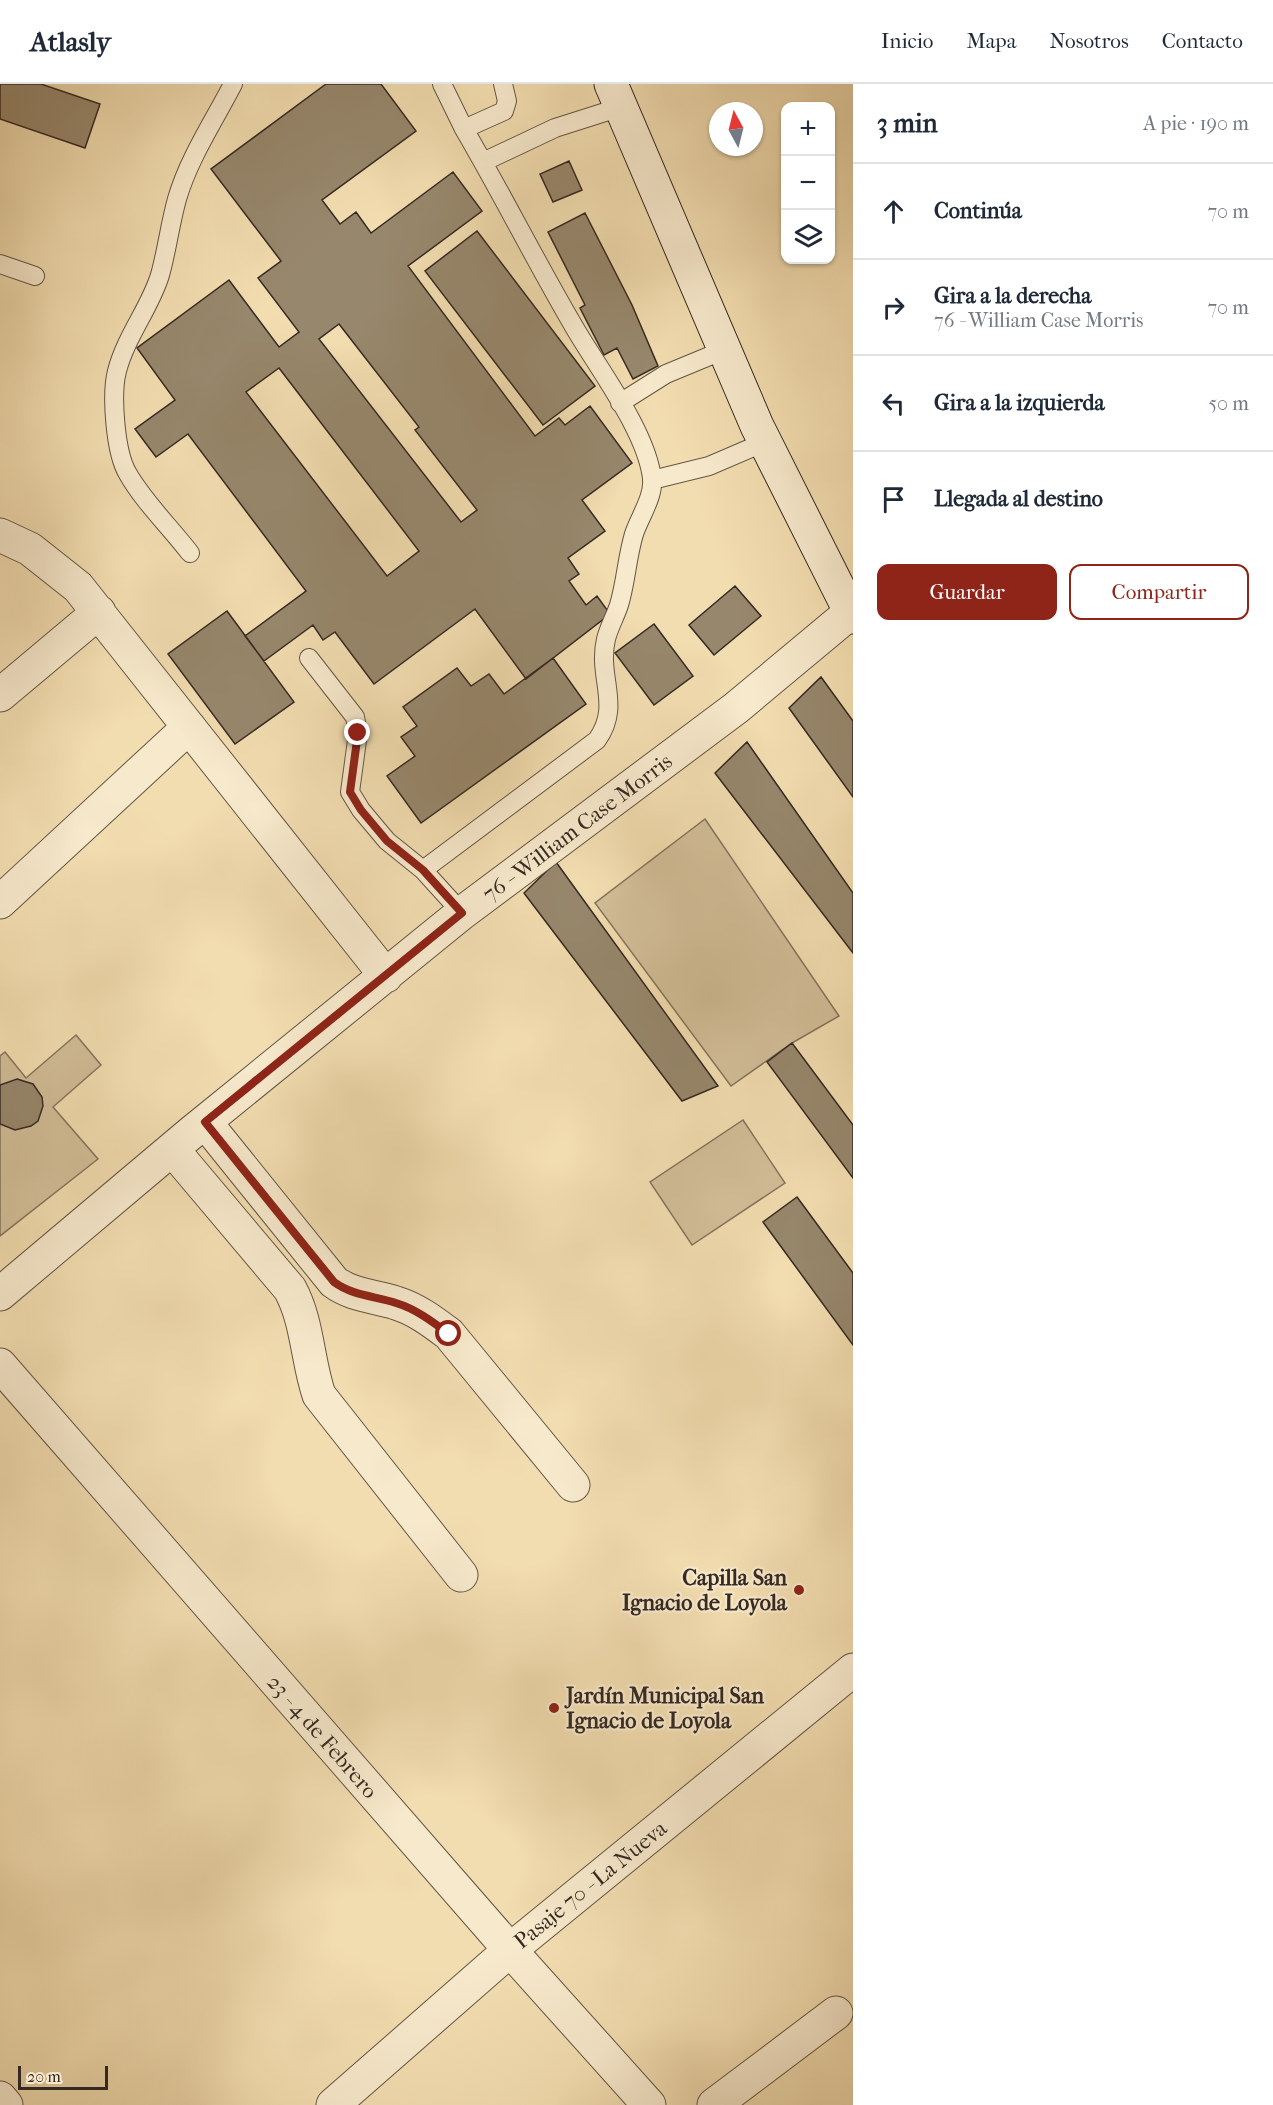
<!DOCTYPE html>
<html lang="es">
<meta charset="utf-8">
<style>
:root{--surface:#fff;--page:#f2f2f3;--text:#1f2937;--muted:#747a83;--line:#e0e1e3;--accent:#8f2418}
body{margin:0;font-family:"IM FELL French Canon",serif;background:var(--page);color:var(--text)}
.controls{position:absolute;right:18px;top:18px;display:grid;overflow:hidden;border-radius:12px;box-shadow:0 2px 4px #0004}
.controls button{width:54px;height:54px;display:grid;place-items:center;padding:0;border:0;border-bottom:2px solid var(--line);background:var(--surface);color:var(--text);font:30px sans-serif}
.compass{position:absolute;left:709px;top:18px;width:54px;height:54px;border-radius:50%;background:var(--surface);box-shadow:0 2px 4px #0004;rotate:353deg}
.scale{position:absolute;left:18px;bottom:15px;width:90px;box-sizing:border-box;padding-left:6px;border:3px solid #352922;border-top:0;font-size:16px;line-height:21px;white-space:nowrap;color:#352922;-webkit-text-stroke:4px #f7e9cc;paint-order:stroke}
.stop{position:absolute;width:18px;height:18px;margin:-14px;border:4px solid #8f2418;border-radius:50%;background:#fff}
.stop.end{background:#8f2418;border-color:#fff;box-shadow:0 2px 6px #0008}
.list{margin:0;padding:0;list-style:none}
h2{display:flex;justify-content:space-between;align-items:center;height:78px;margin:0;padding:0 24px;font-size:26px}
h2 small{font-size:20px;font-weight:400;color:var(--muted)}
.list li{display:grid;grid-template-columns:39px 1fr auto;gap:18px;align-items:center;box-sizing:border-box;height:96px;padding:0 24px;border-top:2px solid var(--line)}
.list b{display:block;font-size:22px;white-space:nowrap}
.list p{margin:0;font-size:20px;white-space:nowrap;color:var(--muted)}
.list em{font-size:20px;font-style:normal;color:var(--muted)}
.actions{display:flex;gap:12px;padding:18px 24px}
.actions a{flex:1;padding:14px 0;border:2px solid var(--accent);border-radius:12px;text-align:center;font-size:21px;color:var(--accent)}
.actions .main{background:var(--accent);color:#fff}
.icon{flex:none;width:33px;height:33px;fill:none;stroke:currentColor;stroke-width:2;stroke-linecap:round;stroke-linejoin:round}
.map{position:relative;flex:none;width:853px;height:2021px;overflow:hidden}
header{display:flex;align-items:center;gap:36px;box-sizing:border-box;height:84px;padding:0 30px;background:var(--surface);border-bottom:2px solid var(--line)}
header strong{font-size:28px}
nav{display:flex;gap:33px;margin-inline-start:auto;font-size:21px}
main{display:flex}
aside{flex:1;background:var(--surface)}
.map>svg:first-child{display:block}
</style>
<header>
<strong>Atlasly</strong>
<nav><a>Inicio</a><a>Mapa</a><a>Nosotros</a><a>Contacto</a></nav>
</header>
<main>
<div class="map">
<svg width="853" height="2021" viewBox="0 0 853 2021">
<rect width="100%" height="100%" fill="#f2ddb0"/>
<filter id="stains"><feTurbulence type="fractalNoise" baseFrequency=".00333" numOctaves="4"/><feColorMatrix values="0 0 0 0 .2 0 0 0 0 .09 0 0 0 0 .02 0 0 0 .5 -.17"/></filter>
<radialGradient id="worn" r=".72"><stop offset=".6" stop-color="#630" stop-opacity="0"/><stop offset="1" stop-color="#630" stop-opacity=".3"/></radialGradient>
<path fill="#d2be98" stroke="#84745d" stroke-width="1.5" d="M705 735 839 932 792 959 731 1002 595 819Z
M76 951 101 981 53 1023 98 1075 0 1152V972L5 968 26 994Z
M743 1036 785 1099 692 1161 650 1098Z"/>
<path fill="#97876c" stroke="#352922" stroke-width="1.5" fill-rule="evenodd" d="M0 0H41L100 20 85 64 0 35Z
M326 0H381L416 47 322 116 340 140 356 128 371 149 453 88 482 127 408 182 535 352 559 334 565 341 590 322 632 379 582 416 605 447 568 474 579 490 569 497 586 521 597 512 610 530 526 595 475 525 374 600 335 548 323 556 313 541 264 577 245 552 306 507 188 350 156 373 135 345 175 316 137 264 229 196 279 263 299 248 258 194 281 177 211 85ZM339 240 419 343 415 346 477 426 461 438 319 255ZM279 284 419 467 387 492 246 308Z
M569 77 582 106 553 118 540 90Z
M585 129 632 221 658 282 633 295 617 264 604 271 580 224 585 221 548 148Z
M477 147 595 302 543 341 425 187Z
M735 502 761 532 714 571 689 541Z
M227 527 294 618 235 660 168 570Z
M654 540 693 592 654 621 615 569Z
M553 574 586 620 421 739 387 692 415 672 401 653 417 642 403 623 457 584 471 602 489 590 504 610Z
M821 593 853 637V713L789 624Z
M747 658 853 809V869L715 689Z
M556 778 718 1002 682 1017 524 809Z
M792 959 853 1041V1094L767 978Z
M17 995 33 1000 42 1013 43 1022 38 1037 31 1042 15 1046 0 1040V1001Z
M797 1113 853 1189V1261L763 1138Z"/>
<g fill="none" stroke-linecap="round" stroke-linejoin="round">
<defs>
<path id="lane" d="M442 0 464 45 504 27 507 17 503 0
M483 78 555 44 621 23
M0 180 35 192
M620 319 666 290 724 266
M652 396 709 382 765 358
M190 469C170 443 144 418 128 390 115 369 111 310 117 287 126 252 150 224 160 191 167 166 170 140 177 115 189 74 214 37 233 0
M309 574 355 633 358 649 350 708 361 726 387 757 423 786 462 829
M423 786 597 656C622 621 597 594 606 555 609 543 615 533 619 521 626 498 627 473 634 450 640 432 654 413 652 394 646 346 597 283 573 241 535 176 502 110 464 45"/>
<path id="street" d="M0 451 30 465 78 503 386 892
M0 611 99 528
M0 818 189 643
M205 1038 334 1198C353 1212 375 1212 396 1219 416 1225 433 1238 449 1250L573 1401
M172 1065 290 1205C308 1238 307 1276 319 1311L461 1491
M0 1210 191 1049 462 829 736 624 850 529
M0 1281 510 1866 649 2021
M0 2014 6 2021
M333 2021 510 1866 853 1586
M714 2021 836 1929"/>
<path id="secondary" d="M611 0 757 342 853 533"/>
</defs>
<use href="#lane" stroke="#645646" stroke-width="20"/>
<use href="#street" stroke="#645646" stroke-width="35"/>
<use href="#secondary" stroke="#352922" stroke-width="35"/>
<use href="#lane" stroke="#f7e9cc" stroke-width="18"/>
<use href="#street" stroke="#f7e9cc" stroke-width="33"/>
<use href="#secondary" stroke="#f7e9cc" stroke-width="33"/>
</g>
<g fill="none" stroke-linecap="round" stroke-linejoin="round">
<path stroke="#8f2418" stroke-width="8" d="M358 649 350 708 361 726 387 757 423 786 462 829 205 1038 334 1198C353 1212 375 1212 396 1219 416 1225 433 1238 449 1250"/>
</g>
<g fill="#8f2418" stroke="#f7e9cc" stroke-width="2">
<circle cx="799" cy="1506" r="6"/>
<circle cx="554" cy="1624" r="6"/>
</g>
<g text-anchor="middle" stroke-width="4.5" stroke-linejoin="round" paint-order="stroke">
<g font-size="22" fill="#352922" stroke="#f7e9cc">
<text transform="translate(577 743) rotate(-37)" y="8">76 - William Case Morris</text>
<text transform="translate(323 1652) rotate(49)" y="8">23 - 4 de Febrero</text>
<text transform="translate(590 1800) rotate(-39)" y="8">Pasaje 70 - La Nueva</text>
</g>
<g font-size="22" font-weight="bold" fill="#352922" stroke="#f7e9cc" text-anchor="end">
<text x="787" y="1501">Capilla San<tspan x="787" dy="25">Ignacio de Loyola</tspan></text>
<text x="566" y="1619" text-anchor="start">Jardín Municipal San<tspan x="566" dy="25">Ignacio de Loyola</tspan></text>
</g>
</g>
<rect width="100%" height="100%" filter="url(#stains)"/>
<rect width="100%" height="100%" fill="url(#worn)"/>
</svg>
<div class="controls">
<button>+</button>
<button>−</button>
<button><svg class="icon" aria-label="layers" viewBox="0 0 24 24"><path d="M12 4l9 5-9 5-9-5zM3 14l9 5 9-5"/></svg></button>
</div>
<svg class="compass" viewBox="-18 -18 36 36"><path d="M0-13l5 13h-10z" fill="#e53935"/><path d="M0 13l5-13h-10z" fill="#747a83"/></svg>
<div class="scale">20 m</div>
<div class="stop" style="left:449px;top:1250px"></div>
<div class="stop end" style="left:358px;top:649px"></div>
</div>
<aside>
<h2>3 min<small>A pie · 190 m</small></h2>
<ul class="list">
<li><svg class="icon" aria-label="ahead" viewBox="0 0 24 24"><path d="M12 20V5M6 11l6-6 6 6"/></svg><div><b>Continúa</b></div><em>70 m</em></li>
<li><svg class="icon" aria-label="right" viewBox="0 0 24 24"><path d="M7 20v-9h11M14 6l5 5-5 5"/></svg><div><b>Gira a la derecha</b><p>76 - William Case Morris</p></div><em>70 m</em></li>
<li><svg class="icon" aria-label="left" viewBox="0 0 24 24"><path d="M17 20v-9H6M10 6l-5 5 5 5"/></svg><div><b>Gira a la izquierda</b></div><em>50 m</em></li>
<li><svg class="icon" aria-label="arrive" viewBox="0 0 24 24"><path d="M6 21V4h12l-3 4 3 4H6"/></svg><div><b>Llegada al destino</b></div></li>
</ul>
<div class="actions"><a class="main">Guardar</a><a>Compartir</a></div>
</aside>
</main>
